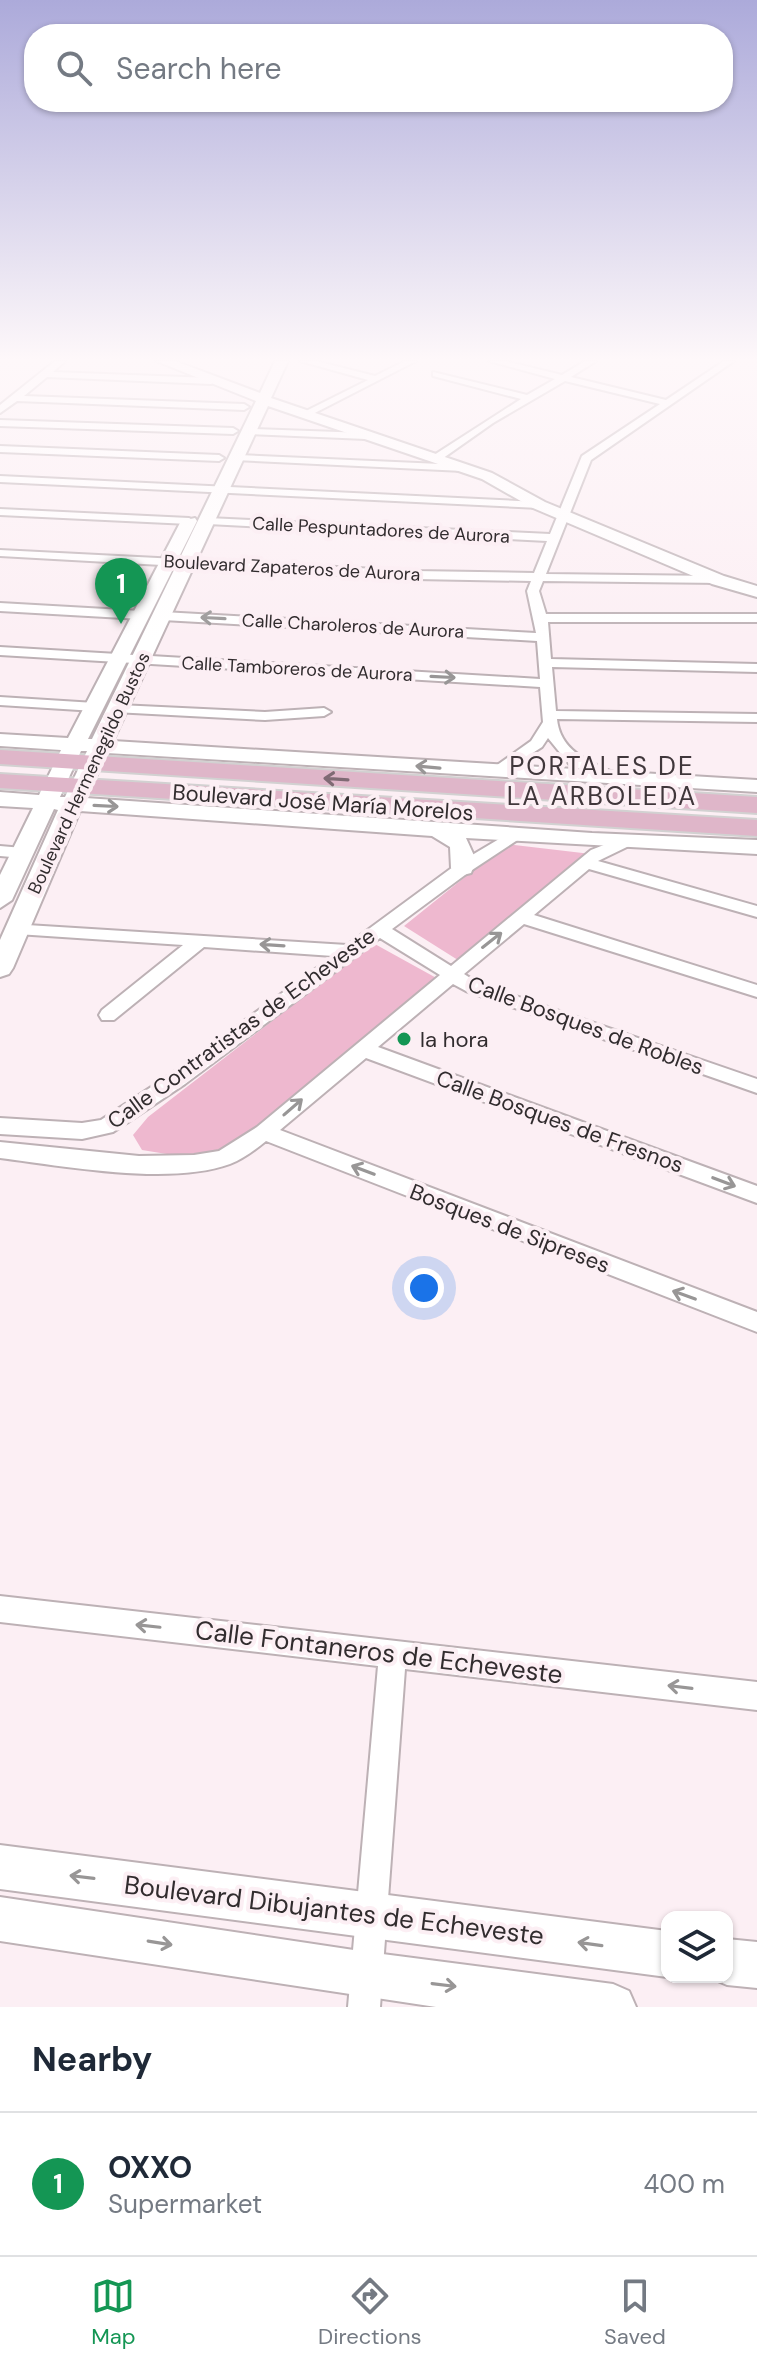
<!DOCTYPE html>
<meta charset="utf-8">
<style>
:root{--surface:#fff;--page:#f6f6f7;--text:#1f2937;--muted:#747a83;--line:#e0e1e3;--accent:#149654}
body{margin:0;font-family:"DM Sans",sans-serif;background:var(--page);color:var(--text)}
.controls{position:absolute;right:24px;bottom:24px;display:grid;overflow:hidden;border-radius:16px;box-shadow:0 2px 6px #0004}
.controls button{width:72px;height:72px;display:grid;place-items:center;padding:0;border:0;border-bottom:2px solid var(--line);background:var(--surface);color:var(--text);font:40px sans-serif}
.you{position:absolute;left:424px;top:1288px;width:28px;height:28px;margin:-20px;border:6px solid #fff;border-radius:50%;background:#1a73e8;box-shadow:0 0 0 12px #1a73e833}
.badge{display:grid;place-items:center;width:52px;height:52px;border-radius:50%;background:var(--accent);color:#fff;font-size:26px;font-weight:700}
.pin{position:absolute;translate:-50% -66px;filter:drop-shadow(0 2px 4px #0008)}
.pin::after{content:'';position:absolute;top:42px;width:28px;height:24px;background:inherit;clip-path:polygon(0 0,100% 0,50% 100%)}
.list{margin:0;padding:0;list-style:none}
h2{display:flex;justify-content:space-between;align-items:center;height:104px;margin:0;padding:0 32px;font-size:34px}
h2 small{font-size:26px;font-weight:400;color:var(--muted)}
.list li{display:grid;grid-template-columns:52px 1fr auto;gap:24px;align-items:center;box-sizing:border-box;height:144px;padding:0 32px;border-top:2px solid var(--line)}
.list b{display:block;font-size:30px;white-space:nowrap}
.list p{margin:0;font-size:26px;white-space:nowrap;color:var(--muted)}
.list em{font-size:26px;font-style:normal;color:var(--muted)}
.icon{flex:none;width:44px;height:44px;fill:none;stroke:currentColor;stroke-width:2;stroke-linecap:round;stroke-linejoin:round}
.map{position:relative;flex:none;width:757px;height:2007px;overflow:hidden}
.search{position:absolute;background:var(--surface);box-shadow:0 2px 6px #0004;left:24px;right:24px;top:24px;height:88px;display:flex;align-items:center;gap:20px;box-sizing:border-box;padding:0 28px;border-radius:32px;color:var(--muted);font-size:30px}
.sheet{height:248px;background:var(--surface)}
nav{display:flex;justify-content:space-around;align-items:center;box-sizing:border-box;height:112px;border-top:2px solid var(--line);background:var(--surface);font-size:22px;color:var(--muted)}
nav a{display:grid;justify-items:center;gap:4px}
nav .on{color:var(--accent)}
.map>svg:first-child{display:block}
</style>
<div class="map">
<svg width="757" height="2007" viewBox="0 0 757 2007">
<rect width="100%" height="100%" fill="#fceff4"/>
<path fill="#eeb8cf" d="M506 844 591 854 461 962 404 926Z
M373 943 440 980 303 1094 224 1152 185 1157 142 1150 133 1135 148 1117Z"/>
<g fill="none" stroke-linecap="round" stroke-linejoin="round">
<defs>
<path id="street" d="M55 361H65L53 372 211 378 216 381 211 384 47 377 24 396 244 404 249 407 244 410 17 401 0 413V405Z
M300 361H316L375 376 405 361H416L305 418 300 415 302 413 368 380Z
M489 361H505L562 375 585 361H596L571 377 666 400 724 361H734L591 460 546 574 718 576 724 580 722 583 543 581 539 591 546 614H757V622H548L551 659 757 664V672L552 667 556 711 757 714V722L557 719C560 751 589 762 615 773V779H605L570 765 548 738 542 747 498 775 493 774V768L531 741 543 722 540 687 0 655V647L540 679 537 641 163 620 157 616 163 612 536 633 527 591 531 581 415 579 0 556V550L415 571 534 573 547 541 208 524 202 521 208 518 550 534 582 456 660 404 565 381 493 423 439 461H431V457L521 399 433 376V372L527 395 555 379Z
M0 420 233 428 238 431 233 434 0 426Z
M251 429 366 433 371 436 366 439 247 434 246 432Z
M0 446 219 455 224 458 219 461 0 452Z
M239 455 463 465 468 468 463 471 235 460 234 458Z
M0 476 539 502 544 505 539 508 0 482Z
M0 509 189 518 195 521 189 524 0 515Z
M0 603 141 611 147 615 141 619 0 611Z
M0 697 95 703 102 707 95 711 0 705Z
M119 705 265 712 324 708 331 712 324 716 265 720 114 712V706Z
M516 829 524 834 522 837 469 872 392 929 451 966 591 850 619 839H631L633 842 631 845 598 861 757 906V917L589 869 534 915 757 985V997L524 924 464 974 478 983 757 1079V1093L466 991 453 984 378 1047 757 1186V1203L366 1058 280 1130 757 1312V1332L266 1141C255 1150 243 1159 230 1164 169 1186 64 1166 0 1158V1142L139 1156 194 1155 219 1151 257 1127 440 975 380 938 185 1084 113 1132 82 1139 0 1134V1118L82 1123 101 1120 171 1074 333 956 204 947 114 1020H102L99 1015 102 1010 183 945 17 934 11 932 9 928 11 924 347 945 457 864Z
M0 846 23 848 31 853 23 858 0 856Z
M0 1596 757 1682V1710L405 1669 380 2007H348L378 1666 0 1622Z"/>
<path id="secondary" d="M156 361H175L260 393 275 361H288L271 398 492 473 545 502 724 576 757 586V597L712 584 533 508 482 479 268 406 113 741 757 780V792L107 753 86 798 592 833 757 840V854L466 838 476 860 471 873 463 875 451 868 450 847 432 836 80 811 13 968 9 974 0 977V940L58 810 54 809 12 900 0 908V875L33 808 0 806V792L39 795 61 750 0 746V734L68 738 181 521 195 518 197 521 88 739H92L256 401ZM81 751H87L65 797H60Z
M0 1845 667 1931V1977L0 1889Z
M0 1897 367 1952 613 1984 629 1991 636 2007H436L0 1941Z
M727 1939 757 1942V1988L727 1985 711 1978 727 1977Z"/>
<path id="primary" d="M0 750 757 797V813L0 764Z
M0 774 757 820V836L0 788Z"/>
</defs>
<use href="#street" stroke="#bdb1b5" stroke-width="4"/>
<use href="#secondary" stroke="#bdb1b5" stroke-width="4"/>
<use href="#primary" stroke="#d2d1d1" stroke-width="4"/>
<use href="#street" fill="#fff" fill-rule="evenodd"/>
<use href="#secondary" fill="#fff" fill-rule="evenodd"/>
<use href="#primary" fill="#dfb6c9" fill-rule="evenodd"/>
</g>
<defs><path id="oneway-shaft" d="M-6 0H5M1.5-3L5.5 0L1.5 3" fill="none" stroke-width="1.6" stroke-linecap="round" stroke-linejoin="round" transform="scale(2)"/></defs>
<g stroke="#989696">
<use href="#oneway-shaft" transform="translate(213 618) rotate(-177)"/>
<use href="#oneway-shaft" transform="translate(443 677) rotate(3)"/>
<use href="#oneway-shaft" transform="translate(428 767) rotate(-175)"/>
<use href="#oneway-shaft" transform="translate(106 806) rotate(3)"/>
<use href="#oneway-shaft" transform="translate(492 940) rotate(-38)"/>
<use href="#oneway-shaft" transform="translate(272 945) rotate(-176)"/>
<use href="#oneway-shaft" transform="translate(293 1107) rotate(-41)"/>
<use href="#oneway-shaft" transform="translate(363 1170) rotate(-159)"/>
<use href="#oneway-shaft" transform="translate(724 1182) rotate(21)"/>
<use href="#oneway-shaft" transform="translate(684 1295) rotate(-160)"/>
<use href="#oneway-shaft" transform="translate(148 1626) rotate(-174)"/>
<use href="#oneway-shaft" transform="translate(680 1687) rotate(-173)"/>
<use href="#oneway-shaft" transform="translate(82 1877) rotate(-173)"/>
<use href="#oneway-shaft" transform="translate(160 1943) rotate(9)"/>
<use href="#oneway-shaft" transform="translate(590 1944) rotate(-172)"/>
<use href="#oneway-shaft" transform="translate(444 1985) rotate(7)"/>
</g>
<use stroke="#7f6a74" href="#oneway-shaft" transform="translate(336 779) rotate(-176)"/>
<linearGradient id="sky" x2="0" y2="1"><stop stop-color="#acaada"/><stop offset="0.56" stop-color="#fef8fa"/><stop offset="1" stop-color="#fef8fa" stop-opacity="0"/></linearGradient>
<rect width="757" height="642" fill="url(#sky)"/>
<circle fill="#149654" stroke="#fceff4" stroke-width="3" cx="404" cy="1039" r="8"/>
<g text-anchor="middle" stroke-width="8" stroke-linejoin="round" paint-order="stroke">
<g font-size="18" fill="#312c2e" stroke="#fceff4">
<text transform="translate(381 530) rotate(3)" y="6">Calle Pespuntadores de Aurora</text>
<text transform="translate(292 568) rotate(3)" y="6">Boulevard Zapateros de Aurora</text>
<text transform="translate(353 626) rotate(3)" y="6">Calle Charoleros de Aurora</text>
<text transform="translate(297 669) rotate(3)" y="6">Calle Tamboreros de Aurora</text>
<text transform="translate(89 773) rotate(-65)" y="6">Boulevard Hermenegildo Bustos</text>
</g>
<g font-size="22" fill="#312c2e" stroke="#fceff4">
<text transform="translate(323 802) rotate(4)" y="8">Boulevard José María Morelos</text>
<text transform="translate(586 1025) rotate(20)" y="8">Calle Bosques de Robles</text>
<text transform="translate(241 1028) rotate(-36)" y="8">Calle Contratistas de Echeveste</text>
<text transform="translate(560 1121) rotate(20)" y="8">Calle Bosques de Fresnos</text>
<text transform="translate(510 1228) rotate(21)" y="8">Bosques de Sipreses</text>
</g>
<g font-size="22" fill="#312c2e" stroke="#fceff4" text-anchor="start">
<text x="420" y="1047">la hora</text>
</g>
<g font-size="26" letter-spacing="2" fill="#40373b" stroke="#fceff4">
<text x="602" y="775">PORTALES DE<tspan x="602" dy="30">LA ARBOLEDA</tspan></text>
</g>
<g font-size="26" fill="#312c2e" stroke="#fceff4">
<text transform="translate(379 1652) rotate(7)" y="9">Calle Fontaneros de Echeveste</text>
<text transform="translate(334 1910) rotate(7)" y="9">Boulevard Dibujantes de Echeveste</text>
</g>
</g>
</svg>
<div class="controls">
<button><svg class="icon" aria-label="layers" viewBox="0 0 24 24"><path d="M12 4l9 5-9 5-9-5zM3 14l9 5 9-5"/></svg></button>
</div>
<div class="you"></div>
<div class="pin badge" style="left:121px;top:624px">1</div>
<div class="search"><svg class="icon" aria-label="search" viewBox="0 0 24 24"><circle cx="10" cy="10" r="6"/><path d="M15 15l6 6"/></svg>Search here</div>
</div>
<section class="sheet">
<h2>Nearby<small></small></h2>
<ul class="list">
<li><span class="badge">1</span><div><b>OXXO</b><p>Supermarket</p></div><em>400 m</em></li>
</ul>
</section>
<nav>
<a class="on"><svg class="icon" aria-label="map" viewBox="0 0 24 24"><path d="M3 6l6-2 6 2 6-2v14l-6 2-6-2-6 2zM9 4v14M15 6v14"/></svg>Map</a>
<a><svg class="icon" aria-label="directions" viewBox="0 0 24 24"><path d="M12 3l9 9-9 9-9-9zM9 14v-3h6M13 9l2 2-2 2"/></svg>Directions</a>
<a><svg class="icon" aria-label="saved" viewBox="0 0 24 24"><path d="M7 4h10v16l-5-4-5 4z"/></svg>Saved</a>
</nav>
